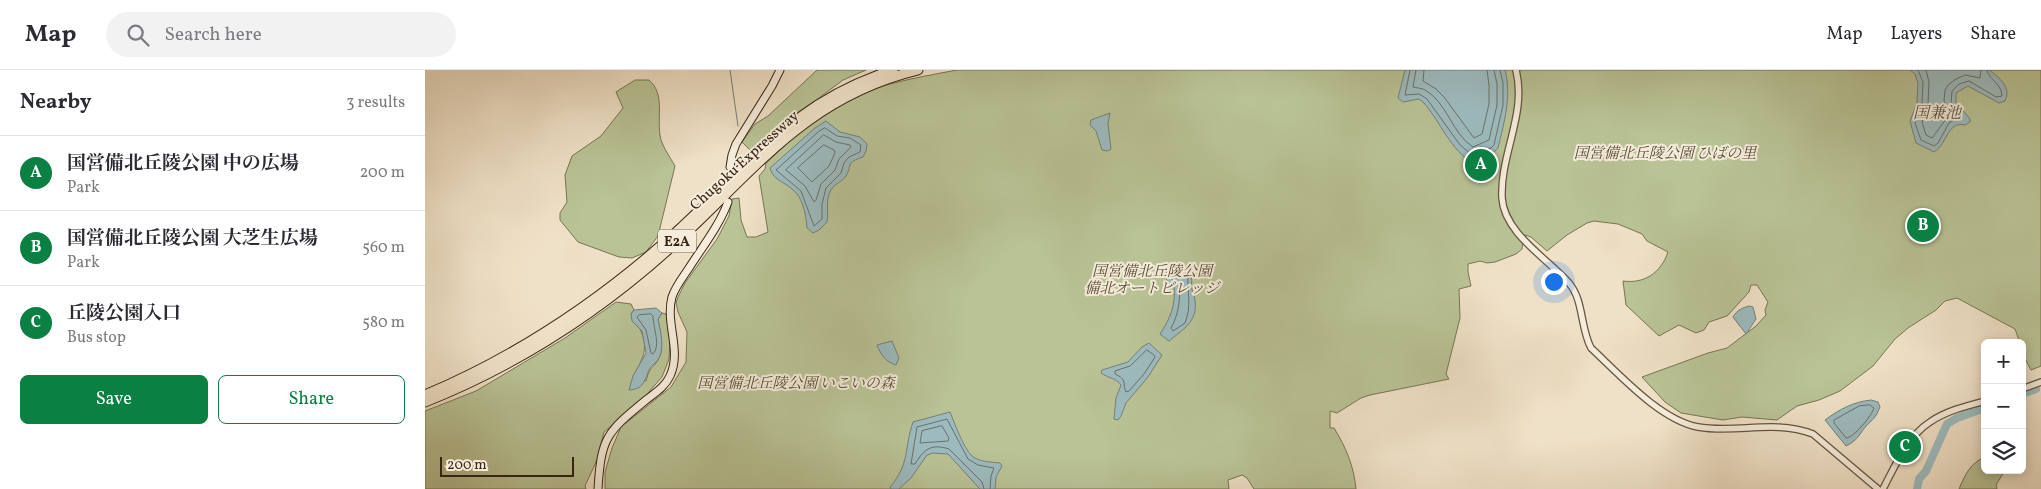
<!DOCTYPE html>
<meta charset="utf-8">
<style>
:root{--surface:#fff;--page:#f2f2f3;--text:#2b2b33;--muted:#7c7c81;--line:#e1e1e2;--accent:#0b8043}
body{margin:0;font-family:Vollkorn,"Noto Serif JP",serif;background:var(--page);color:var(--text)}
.controls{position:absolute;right:15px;bottom:15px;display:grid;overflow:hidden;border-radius:8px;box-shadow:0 2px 12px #0003}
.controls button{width:45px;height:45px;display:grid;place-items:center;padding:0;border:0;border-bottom:1px solid var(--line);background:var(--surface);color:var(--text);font:25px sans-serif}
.scale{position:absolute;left:15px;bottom:12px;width:134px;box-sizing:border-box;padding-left:5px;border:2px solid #392513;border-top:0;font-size:14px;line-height:18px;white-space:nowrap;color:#392513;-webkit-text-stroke:4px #f5ecdb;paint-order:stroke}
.you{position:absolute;left:1128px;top:211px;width:18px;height:18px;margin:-12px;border:4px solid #fff;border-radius:50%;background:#1a73e8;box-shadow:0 0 0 8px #1a73e833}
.badge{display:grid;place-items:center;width:32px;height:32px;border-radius:50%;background:var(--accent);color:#fff;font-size:16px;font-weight:700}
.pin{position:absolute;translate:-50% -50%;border:2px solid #fff;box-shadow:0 1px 5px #0006}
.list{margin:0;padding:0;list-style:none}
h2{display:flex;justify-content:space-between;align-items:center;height:65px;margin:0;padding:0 20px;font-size:21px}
h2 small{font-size:16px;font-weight:400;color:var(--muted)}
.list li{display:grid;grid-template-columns:32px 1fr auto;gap:15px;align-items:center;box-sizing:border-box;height:75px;padding:0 20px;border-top:1px solid var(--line)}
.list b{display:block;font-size:19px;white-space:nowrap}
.list p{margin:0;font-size:16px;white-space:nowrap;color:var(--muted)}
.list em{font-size:16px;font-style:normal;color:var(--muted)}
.actions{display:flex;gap:10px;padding:15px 20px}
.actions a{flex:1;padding:11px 0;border:1px solid var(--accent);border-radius:8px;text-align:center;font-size:18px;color:var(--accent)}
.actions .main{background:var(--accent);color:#fff}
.icon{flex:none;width:28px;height:28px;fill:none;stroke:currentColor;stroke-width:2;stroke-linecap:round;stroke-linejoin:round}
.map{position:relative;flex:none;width:1616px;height:419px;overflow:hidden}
header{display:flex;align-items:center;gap:30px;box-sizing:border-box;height:70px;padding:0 25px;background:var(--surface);border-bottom:1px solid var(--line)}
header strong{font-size:24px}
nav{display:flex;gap:28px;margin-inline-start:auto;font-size:18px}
.search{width:350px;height:45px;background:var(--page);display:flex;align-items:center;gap:12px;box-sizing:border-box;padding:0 18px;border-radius:28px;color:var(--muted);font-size:19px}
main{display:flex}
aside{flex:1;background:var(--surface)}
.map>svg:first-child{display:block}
</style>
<header>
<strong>Map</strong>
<div class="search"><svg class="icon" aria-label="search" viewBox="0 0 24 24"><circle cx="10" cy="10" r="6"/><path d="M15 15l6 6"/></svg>Search here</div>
<nav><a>Map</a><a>Layers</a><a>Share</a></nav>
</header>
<main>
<aside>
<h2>Nearby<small>3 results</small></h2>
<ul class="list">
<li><span class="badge">A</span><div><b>国営備北丘陵公園 中の広場</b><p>Park</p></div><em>200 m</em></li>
<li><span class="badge">B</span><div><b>国営備北丘陵公園 大芝生広場</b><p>Park</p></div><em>560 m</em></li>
<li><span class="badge">C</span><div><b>丘陵公園入口</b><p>Bus stop</p></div><em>580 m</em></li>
</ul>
<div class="actions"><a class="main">Save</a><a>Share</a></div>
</aside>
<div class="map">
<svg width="1616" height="419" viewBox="0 0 1616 419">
<rect width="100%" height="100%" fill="#efe1c7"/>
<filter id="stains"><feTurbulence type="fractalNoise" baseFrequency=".004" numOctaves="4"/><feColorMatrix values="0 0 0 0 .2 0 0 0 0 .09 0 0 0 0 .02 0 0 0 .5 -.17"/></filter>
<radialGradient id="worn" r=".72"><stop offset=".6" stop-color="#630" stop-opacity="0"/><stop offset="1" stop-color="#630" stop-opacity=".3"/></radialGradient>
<path fill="#b9c396" stroke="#797454" d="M392 0H441L418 10 325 80 317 72 330 54 343 46Z
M532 0H1616V296L1606 300 1597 283V273H1595L1590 259 1532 228 1520 231 1511 240 1483 258 1470 269 1448 296 1415 321 1394 330 1372 336 1352 350 1317 347 1298 350 1256 343 1240 332 1217 307 1283 283 1302 278 1331 256 1341 245 1340 240 1343 232 1332 215H1326L1324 222 1302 246 1284 252 1279 260 1271 263 1254 255 1234 266 1201 235 1198 211C1219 214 1236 203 1243 182L1222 171 1217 164 1210 161 1193 154 1169 151 1162 153 1142 165 1122 181 1106 167 1091 162 1098 171 1097 179 1091 184 1070 192 1062 193 1055 191 1043 194V202L1046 216 1034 219 1035 248 1021 304 1024 309 945 325 936 328 912 343 905 341V358H909C921 377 929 397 931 419H829L822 408 817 405 803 410 804 419H180V402L187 378 196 357 246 317 261 292 262 262 253 242 251 233 253 227 260 213 292 169 304 146 307 129 314 128 316 150 322 167H331L343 162 334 106 340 99 341 93C362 74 383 52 408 37 445 15 490 8 532 0Z
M210 10H224C240 24 232 45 235 65 236 75 245 87 250 96L233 166 221 182 207 188 194 187 153 172 135 150V143L142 132 140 105 147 86 176 66 198 38 191 22Z
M191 232 206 234 209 240 206 244C208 252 213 254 216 261 224 279 217 291 208 306L221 311C225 296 226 301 233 290 240 279 235 261 233 249L237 243 241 244 245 269 244 289 237 307 215 332 179 362 172 390 160 416 161 419H0V341L51 321 140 268Z
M1560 387V400H1580L1571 415 1572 419H1534C1540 405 1545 393 1560 387Z"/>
<path fill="#9dbbbf" stroke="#757f7a" d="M980 0H1080C1087 27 1079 52 1073 78L1068 83 1058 84 1047 92C1027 82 1014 50 999 33L994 29 978 32 973 28Z
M1485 0H1564C1574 7 1587 18 1580 31L1574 33 1543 16 1531 23V32L1545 49V52L1540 55C1522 51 1523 73 1509 82L1491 73 1485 51 1492 33 1493 13 1490 4Z
M685 43 683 54 686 79 682 81 677 80 671 61 665 55 666 50Z
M401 51 415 62 435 67 442 74 441 81 438 87C420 93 428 94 421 106 417 112 409 114 406 120 400 130 404 142 402 152L394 160 388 163 382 158C381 145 378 127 367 119 358 111 348 110 345 98L390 58Z
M764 197C768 205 766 211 767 220 768 223 770 227 770 231 773 252 757 260 744 271L735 264C745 249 751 235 749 217L742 214 741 199Z
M1324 236 1328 237 1331 249 1321 264 1308 247C1312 240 1317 238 1324 236Z
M231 238 237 243 233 249C235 260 240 277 234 288 232 293 226 295 224 300 219 311 219 319 204 320L208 306 221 283 217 261 207 251 206 244 209 240Z
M467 271 474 288 471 295C461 292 456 285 452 275Z
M724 273 737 285 723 307 701 333 696 346 693 350 689 349 691 328 696 315C691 308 683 308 676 303L677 300 703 292 717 277Z
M1446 330 1453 332 1455 337C1450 349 1449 348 1441 356 1433 366 1433 370 1421 376L1400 350C1415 339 1428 332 1446 330Z
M525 342C529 352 539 379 547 386 554 392 566 392 575 393L577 396 571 407 570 419H555L523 384 508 383 502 385 486 408 474 419H466L465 417C485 394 479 378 488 352Z"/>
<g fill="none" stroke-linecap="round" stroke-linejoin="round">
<path stroke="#6b7069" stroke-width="1" d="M985 0 980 25 994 24 1002 29 1035 75 1047 85 1056 80 1066 78 1069 75 1078 35V13L1075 0
M991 0 988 17C992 18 996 18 1000 20 1022 32 1027 64 1048 77L1064 70 1072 35V14L1069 0
M999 0 998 11 1011 19 1019 27 1049 68 1057 64 1064 34V15L1062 0
M1493 0 1498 12 1497 33 1490 53 1496 70 1509 76 1513 73 1524 53 1534 47 1526 33 1527 21 1534 14 1544 11 1571 27 1577 26C1577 14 1564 10 1562 0
M1501 0 1504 12 1503 34 1497 52 1501 65 1507 68 1524 45 1519 31 1520 20 1523 15 1531 9 1540 5 1555 8 1556 0
M400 58 412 66 425 68 436 75 435 82 424 87 419 93 416 103 401 118 397 134V149L389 156 376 121 351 100 393 62Z
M399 65 411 72 425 75 426 77 414 89 410 100 396 114 391 130 389 132 380 116 361 100Z
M399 75 409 80 410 83 404 96 387 112 373 98Z
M760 202 763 205C762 223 767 235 760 253L748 261 746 258C753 246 756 229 754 215L747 210 746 205Z
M226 244 228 246C228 258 236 275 228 284L226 283 221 260 212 247 214 245Z
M722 280 729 285 730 287 719 304 704 321 701 322C697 313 703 310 690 304V301L705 296Z
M1445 335 1449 338C1447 345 1429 368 1421 368L1409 353V350L1434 336Z
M517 356 524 368 523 371 495 373 497 361Z
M559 419 557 412 524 379C505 373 499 380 490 394H486L492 357 522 349 543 389 553 395 569 398 566 406 565 419"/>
<path stroke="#757f7a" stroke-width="1" d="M305 0 313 56"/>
<path stroke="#9dbbbf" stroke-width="8" d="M1597 324 1611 319
M1492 419 1494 409 1501 401 1522 354 1532 348 1560 338"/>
<defs>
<path id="tertiary" d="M1091 0C1102 44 1075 84 1077 128 1079 163 1123 189 1144 213 1159 231 1155 257 1166 278 1194 304 1235 350 1273 357 1312 364 1348 349 1388 364L1453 419
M1597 319 1616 312
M1458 419C1470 396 1482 367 1505 352 1521 341 1541 336 1560 331"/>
<path id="secondary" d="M305 97 307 85 311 74 347 16 355 0
M173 419C176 367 182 362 221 330 230 323 240 317 245 306 257 280 240 254 247 227 250 217 258 207 264 198 278 176 294 156 303 132"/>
<path id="motorway" d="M0 325C88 288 166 237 238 174 285 134 325 85 374 48 402 27 434 11 468 0
M0 332C90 296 173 243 245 178 327 104 378 28 493 0"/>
</defs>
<use href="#tertiary" stroke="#665440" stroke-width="8"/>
<use href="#secondary" stroke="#392513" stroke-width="9"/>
<use href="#motorway" stroke="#392513" stroke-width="11"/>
<use href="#tertiary" stroke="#f5ecdb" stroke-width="5.5"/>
<use href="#secondary" stroke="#f5ecdb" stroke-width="7"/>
<use href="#motorway" stroke="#efe1c7" stroke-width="9"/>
</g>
<g text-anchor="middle" stroke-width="4" stroke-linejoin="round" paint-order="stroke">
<rect fill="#f5ecdb" stroke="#71614f" stroke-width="1" x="233" y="159.5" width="38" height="23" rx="4"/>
<g font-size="14" font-weight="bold" fill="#392513">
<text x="252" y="176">E2A</text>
</g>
<g font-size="15" font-style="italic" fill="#594c34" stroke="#f5ecdb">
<text x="1240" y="88">国営備北丘陵公園 ひばの里</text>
<text x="727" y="206">国営備北丘陵公園<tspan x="727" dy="17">備北オートビレッジ</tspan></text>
<text x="371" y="318">国営備北丘陵公園 いこいの森</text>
</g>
<g font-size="15" fill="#392513" stroke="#f5ecdb">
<text transform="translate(319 90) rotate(-42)" y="5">Chugoku Expressway</text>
</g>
<g font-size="16" font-style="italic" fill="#575247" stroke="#f5ecdb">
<text x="1512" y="48">国兼池</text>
</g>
</g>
<rect width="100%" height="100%" filter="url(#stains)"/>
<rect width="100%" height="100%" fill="url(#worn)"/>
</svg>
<div class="controls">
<button>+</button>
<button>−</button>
<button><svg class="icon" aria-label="layers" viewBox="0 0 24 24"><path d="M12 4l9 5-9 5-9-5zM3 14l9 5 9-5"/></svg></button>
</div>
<div class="scale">200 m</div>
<div class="you"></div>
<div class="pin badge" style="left:1056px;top:95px">A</div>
<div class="pin badge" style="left:1498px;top:156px">B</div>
<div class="pin badge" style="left:1480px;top:377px">C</div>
</div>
</main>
